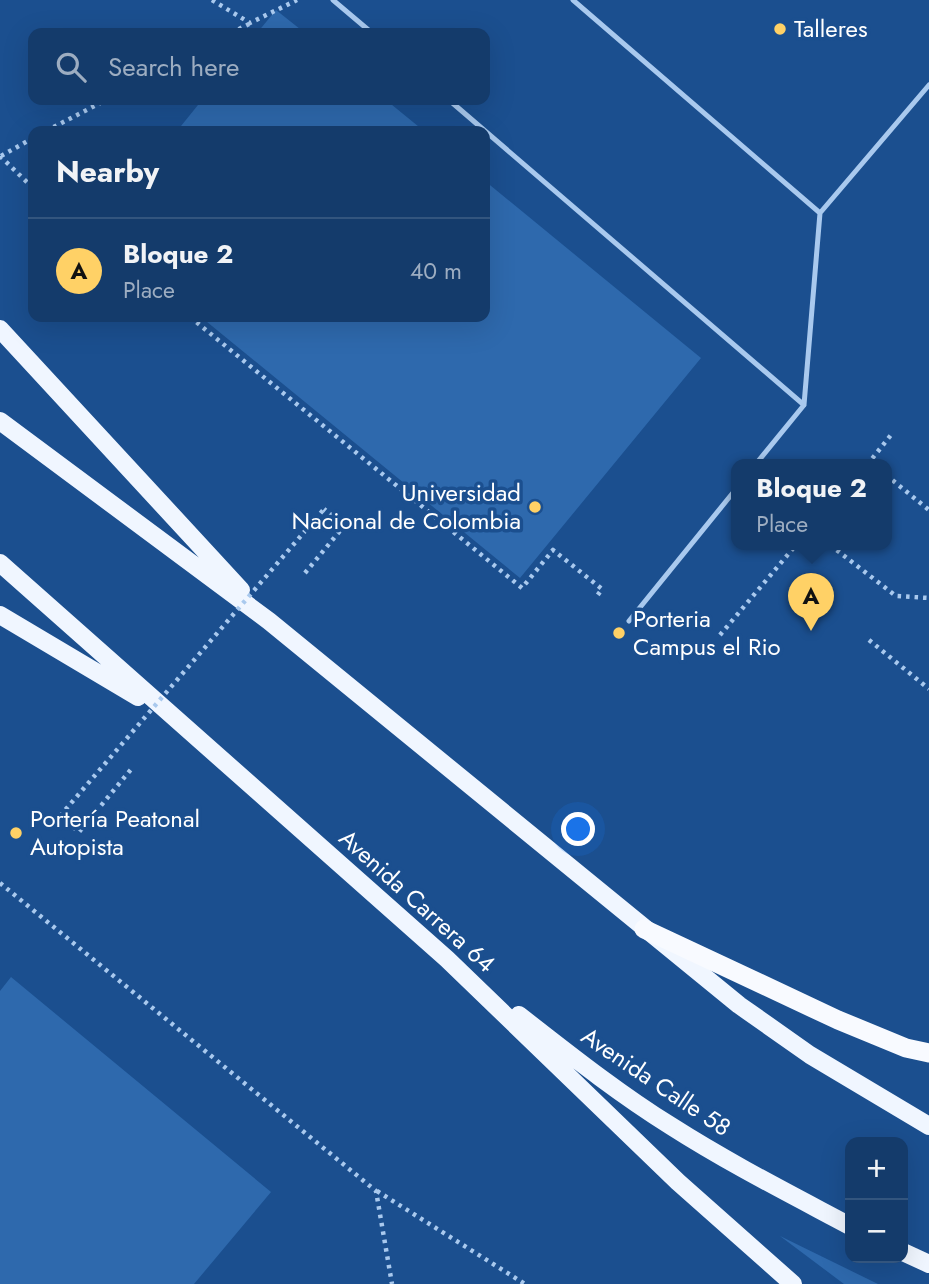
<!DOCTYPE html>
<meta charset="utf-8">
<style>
:root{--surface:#143b6b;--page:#1d4271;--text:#f1f3f6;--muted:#9dadc1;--line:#33557e;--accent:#ffd166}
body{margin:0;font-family:Jost,sans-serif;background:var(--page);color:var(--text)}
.controls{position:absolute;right:21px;bottom:21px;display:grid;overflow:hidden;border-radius:14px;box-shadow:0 7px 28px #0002}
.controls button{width:63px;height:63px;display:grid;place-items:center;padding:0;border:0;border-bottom:2px solid var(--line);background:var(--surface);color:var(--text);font:35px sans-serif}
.you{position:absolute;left:579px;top:830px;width:24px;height:24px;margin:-18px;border:5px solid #fff;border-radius:50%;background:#1a73e8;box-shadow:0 0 0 10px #1a73e833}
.badge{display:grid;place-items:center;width:46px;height:46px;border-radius:50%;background:var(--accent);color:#111;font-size:23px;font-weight:700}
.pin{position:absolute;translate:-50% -58px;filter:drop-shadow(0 2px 4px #0008)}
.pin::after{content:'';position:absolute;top:37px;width:24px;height:21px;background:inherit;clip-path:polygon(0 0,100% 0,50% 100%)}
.popup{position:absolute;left:731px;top:459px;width:161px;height:91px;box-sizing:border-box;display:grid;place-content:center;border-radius:14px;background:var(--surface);filter:drop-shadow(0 2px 5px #0005);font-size:23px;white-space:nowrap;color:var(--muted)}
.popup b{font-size:26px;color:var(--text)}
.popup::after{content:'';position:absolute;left:50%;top:100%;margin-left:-14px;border:14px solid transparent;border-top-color:var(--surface)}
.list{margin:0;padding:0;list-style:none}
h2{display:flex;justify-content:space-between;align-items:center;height:91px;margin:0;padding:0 28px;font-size:30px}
h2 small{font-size:23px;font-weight:400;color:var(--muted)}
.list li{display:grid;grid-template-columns:46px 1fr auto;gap:21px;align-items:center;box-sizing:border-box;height:105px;padding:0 28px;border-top:2px solid var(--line)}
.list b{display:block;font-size:26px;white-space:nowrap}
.list p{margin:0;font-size:23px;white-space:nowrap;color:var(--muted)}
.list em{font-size:23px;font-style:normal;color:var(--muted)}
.icon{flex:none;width:38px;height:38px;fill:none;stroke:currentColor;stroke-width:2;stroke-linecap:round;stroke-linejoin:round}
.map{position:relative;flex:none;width:929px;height:1284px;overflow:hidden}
.search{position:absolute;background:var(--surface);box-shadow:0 7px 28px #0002;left:28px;top:28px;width:462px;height:77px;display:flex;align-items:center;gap:18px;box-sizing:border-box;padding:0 24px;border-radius:14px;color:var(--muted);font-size:26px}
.panel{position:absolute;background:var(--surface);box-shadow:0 7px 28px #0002;left:28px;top:126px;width:462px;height:196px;border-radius:14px}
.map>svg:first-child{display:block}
</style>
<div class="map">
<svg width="929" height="1284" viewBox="0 0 929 1284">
<rect width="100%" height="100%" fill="#1b4f8f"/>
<path fill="#2e69ad" d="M276 10 305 33H257Z
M202 100H386L424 131H177Z
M485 181 701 358 520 578 201 317H485Z
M11 977 271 1192 194 1284H0V991Z
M780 1236 878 1284H844Z"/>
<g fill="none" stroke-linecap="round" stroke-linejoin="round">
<path stroke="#a9c9ee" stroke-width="4.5" stroke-dasharray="3.5 5" stroke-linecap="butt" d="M212 0 250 23 297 0
M231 33 249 24
M46 131 106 100
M0 156 33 188
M1 156 33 138
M190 317 522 588 553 550 602 589 597 596
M867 465 891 435
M886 475 929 510
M830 545 896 596 929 598
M305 573 344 526 324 509
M720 635 796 545
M869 640 929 689
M60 816 79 832 133 767
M0 883 376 1191 392 1284
M377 1191 525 1284"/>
<path stroke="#a9c9ee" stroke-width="5" d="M333 0 372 33
M573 0 820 213 804 405 755 465
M449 100 804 405
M820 213 929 85
M629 621 736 489"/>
<path stroke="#f0f6ff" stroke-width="18" d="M0 329 241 590
M0 421 269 621 739 1005 810 1055 929 1126
M0 563 447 959 678 1182 793 1284
M0 615 138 697
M519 1015C569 1054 618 1093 671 1126 729 1163 790 1194 850 1226
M903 1252 929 1264"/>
<path stroke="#f8faff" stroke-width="19" d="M644 929 838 1020 906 1048 929 1053"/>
<path stroke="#a9c9ee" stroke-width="4.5" stroke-dasharray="3.5 5" stroke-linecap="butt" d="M60 816 324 509"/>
</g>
<g fill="#ffd166" stroke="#1b4f8f" stroke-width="2.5">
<circle cx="780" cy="29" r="7"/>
<circle cx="535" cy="507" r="7"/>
<circle cx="619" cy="633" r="7"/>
<circle cx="16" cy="833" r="7"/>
</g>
<g text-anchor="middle" stroke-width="7" stroke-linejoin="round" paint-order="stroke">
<g font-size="24" fill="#fff" stroke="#1b4f8f" text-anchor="start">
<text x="794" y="37">Talleres</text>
<text x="521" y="501" text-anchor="end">Universidad<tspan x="521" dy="28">Nacional de Colombia</tspan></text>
<text x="633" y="627">Porteria<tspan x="633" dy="28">Campus el Rio</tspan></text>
<text x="30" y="827">Portería Peatonal<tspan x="30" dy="28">Autopista</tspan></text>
</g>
<g font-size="24" fill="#fff" stroke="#1b4f8f">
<text transform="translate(417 901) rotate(42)" y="8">Avenida Carrera 64</text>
<text transform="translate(656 1082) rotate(34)" y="8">Avenida Calle 58</text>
</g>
</g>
</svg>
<div class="controls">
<button>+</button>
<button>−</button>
</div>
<div class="you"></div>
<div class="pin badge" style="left:811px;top:631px">A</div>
<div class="popup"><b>Bloque 2</b>Place</div>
<div class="search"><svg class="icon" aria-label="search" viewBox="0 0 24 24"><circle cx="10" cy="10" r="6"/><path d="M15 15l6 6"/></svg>Search here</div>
<section class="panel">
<h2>Nearby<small></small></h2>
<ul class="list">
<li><span class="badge">A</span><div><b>Bloque 2</b><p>Place</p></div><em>40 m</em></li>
</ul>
</section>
</div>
